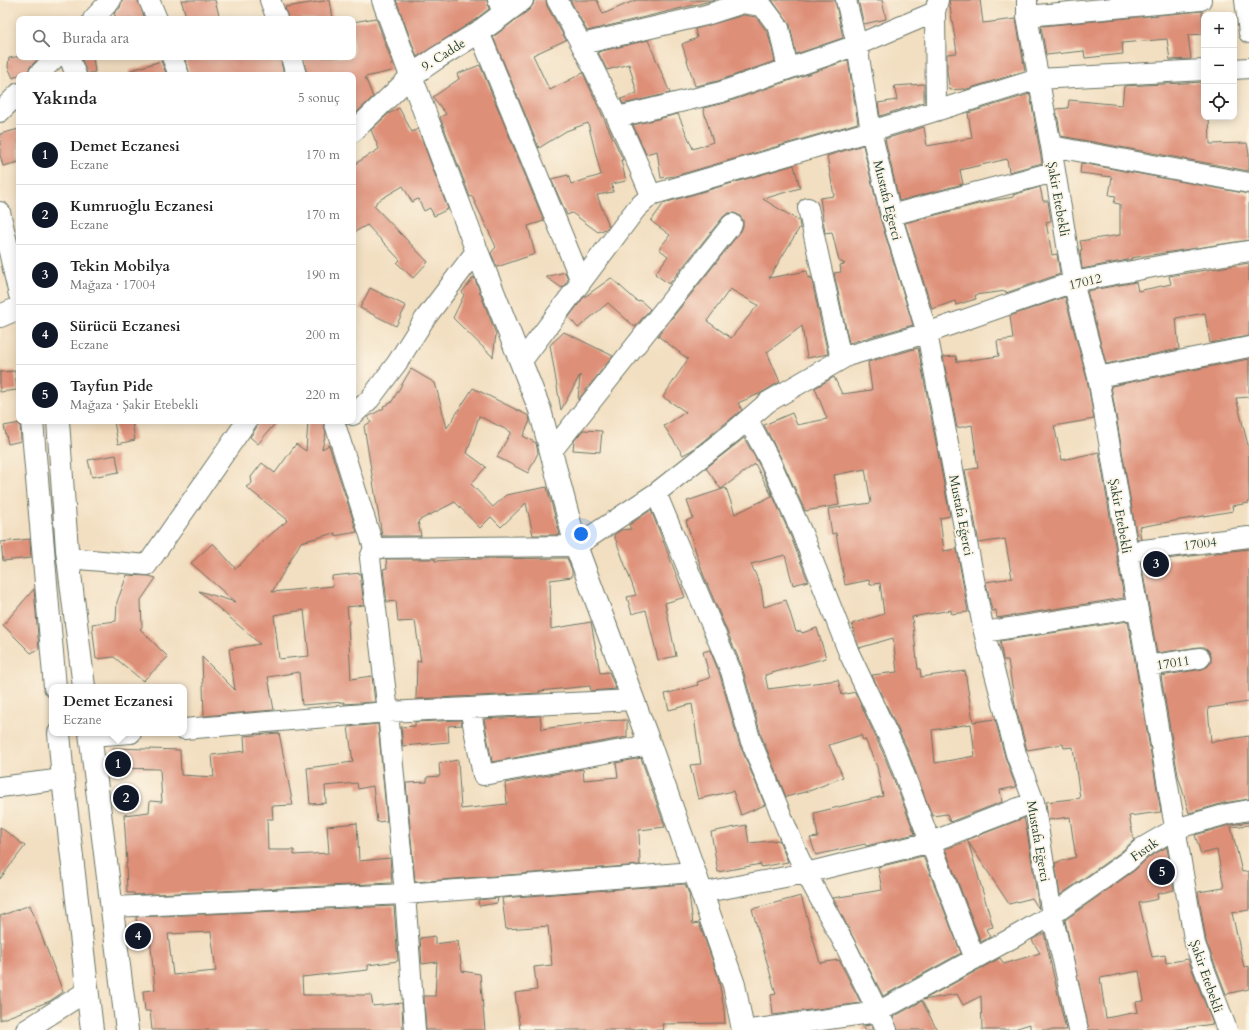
<!DOCTYPE html>
<html lang="tr">
<meta charset="utf-8">
<style>
:root{--surface:#fff;--page:#f6f6f6;--text:#222;--muted:#767676;--line:#e0e0e0;--accent:#111827}
body{margin:0;font-family:Cardo,serif;background:var(--page);color:var(--text)}
.controls{position:absolute;right:12px;top:12px;display:grid;overflow:hidden;border-radius:8px;box-shadow:0 2px 10px #0003}
.controls button{width:36px;height:36px;display:grid;place-items:center;padding:0;border:0;border-bottom:1px solid var(--line);background:var(--surface);color:var(--text);font:20px sans-serif}
.you{position:absolute;left:581px;top:534px;width:14px;height:14px;margin:-10px;border:3px solid #fff;border-radius:50%;background:#1a73e8;box-shadow:0 0 0 6px #1a73e833}
.badge{display:grid;place-items:center;width:26px;height:26px;border-radius:50%;background:var(--accent);color:#fff;font-size:13px;font-weight:700}
.pin{position:absolute;translate:-50% -50%;border:2px solid #fff;box-shadow:0 1px 4px #0006}
.popup{position:absolute;left:49px;top:684px;width:138px;height:52px;box-sizing:border-box;display:grid;place-content:center;border-radius:8px;background:var(--surface);filter:drop-shadow(0 1px 3px #0005);font-size:13px;white-space:nowrap;color:var(--muted)}
.popup b{font-size:15px;color:var(--text)}
.popup::after{content:'';position:absolute;left:50%;top:100%;margin-left:-8px;border:8px solid transparent;border-top-color:var(--surface)}
.list{margin:0;padding:0;list-style:none}
h2{display:flex;justify-content:space-between;align-items:center;height:52px;margin:0;padding:0 16px;font-size:17px}
h2 small{font-size:13px;font-weight:400;color:var(--muted)}
.list li{display:grid;grid-template-columns:26px 1fr auto;gap:12px;align-items:center;box-sizing:border-box;height:60px;padding:0 16px;border-top:1px solid var(--line)}
.list b{display:block;font-size:15px;white-space:nowrap}
.list p{margin:0;font-size:13px;white-space:nowrap;color:var(--muted)}
.list em{font-size:13px;font-style:normal;color:var(--muted)}
.icon{flex:none;width:22px;height:22px;fill:none;stroke:currentColor;stroke-width:2;stroke-linecap:round;stroke-linejoin:round}
.map{position:relative;flex:none;width:1249px;height:1030px;overflow:hidden}
.search{position:absolute;background:var(--surface);box-shadow:0 2px 10px #0003;left:16px;top:16px;width:340px;height:44px;display:flex;align-items:center;gap:10px;box-sizing:border-box;padding:0 14px;border-radius:8px;color:var(--muted);font-size:15px}
.panel{position:absolute;background:var(--surface);box-shadow:0 2px 10px #0003;left:16px;top:72px;width:340px;height:352px;border-radius:8px}
.map>svg:first-child{display:block}
</style>
<div class="map">
<svg width="1249" height="1030" viewBox="0 0 1249 1030">
<rect width="100%" height="100%" fill="#fcf5e5"/>
<filter id="ink" filterUnits="userSpaceOnUse"><feTurbulence type="fractalNoise" baseFrequency=".025" numOctaves="2"/><feDisplacementMap in="SourceGraphic" scale="8" xChannelSelector="R" yChannelSelector="G"/><feConvolveMatrix kernelMatrix="1 2 1 2 8 2 1 2 1" color-interpolation-filters="sRGB"/></filter>
<filter id="wash" filterUnits="userSpaceOnUse"><feTurbulence type="fractalNoise" baseFrequency=".012" numOctaves="4" result="noise"/><feDisplacementMap in="SourceGraphic" scale="16" xChannelSelector="R" yChannelSelector="G"/><feGaussianBlur stdDeviation="0.9" result="paint"/><feColorMatrix in="noise" values="0 0 0 0 0 0 0 0 0 0 0 0 0 0 0 0 0 1.4 0 .05"/><feComposite in="paint" operator="in"/></filter>
<g filter="url(#wash)">
<rect width="100%" height="100%" fill="#f2dec0"/>
<g id="blocks">
<path fill="#de8f78" fill-rule="evenodd" d="M122 0H138L145 19H116L114 13 120 8Z
M181 0H215L220 19H187Z
M330 0 333 19H288L285 7Z
M396 0H487L489 9 472 22 417 57Z
M534 0H546L547 6 566 40 533 55 547 85 550 90 583 73 623 160H621L626 181 612 184 613 192 597 195 609 226 606 229 598 232 572 213 567 215 551 179 568 175 571 184 601 175 588 123 566 131 539 148 493 37 529 10 533 5Z
M570 0H597L603 14 636 0H715L587 31Z
M772 0H835L843 38 796 54 790 25Z
M858 0H882L886 19 864 24Z
M949 0H980L983 23 1016 19 1025 71 964 90V89L950 90 947 71V54L957 53Z
M1202 11 1204 34 1188 35 1191 59 1170 60 1167 39 1122 43 1123 54 1085 58 1084 51 1046 55 1041 26Z
M744 15 756 17 768 33 775 61 718 81 695 86 682 44 697 38 695 29Z
M376 18 393 65H391L392 71 365 77 373 97 353 116V75H307L303 57H353V22Z
M648 40 670 93 623 104 621 99 637 93 629 64 607 70 598 52Z
M15 57H40L30 67 27 75H19L13 78 8 67 9 58Z
M81 57H93L95 72 87 74Z
M184 57H280L284 75H190Z
M848 60 858 123 675 176 661 178 657 151 646 154 633 125 678 114 693 149 713 142 703 108 725 103Z
M161 61 167 75H130L129 71Z
M480 65 544 221 528 226 535 254 497 267 491 253 496 247 472 196 470 197 440 117 446 114 433 97 459 79 457 74Z
M1204 82V117H1209L1210 144 1247 143 1249 154V171L1061 136 1056 109 1068 108 1069 100 1122 105 1124 86Z
M924 84V102L880 116 878 103 897 100 894 86Z
M1030 94 1042 163 1009 172 1007 159 960 170 963 184 899 201 885 139 924 127 927 146 972 138 968 113Z
M399 108 412 132 418 129 448 209 434 216 430 208 424 211 418 199 412 202 403 186 376 202V204L374 206 428 262 413 278 397 263 400 260 367 225 353 233V165L379 149 371 130 388 114Z
M19 129V162L3 166 0 155V134Z
M863 145 880 218 913 325 849 343 834 273 841 272 840 265 845 264 839 261 832 232 825 233 820 198 834 196 827 156Z
M1081 163 1249 194V240L1131 258 1132 259 1082 269 1080 250H1082L1080 241 1120 235V204L1114 203 1116 196 1109 195 1112 177 1080 173Z
M794 165 800 188 763 199 799 221 800 227 769 278 807 271 808 278 811 277 828 354 807 358 802 326 767 352 780 382 761 393 738 403 742 410 692 450 683 455 664 426 686 412 663 397 688 359 658 336 741 231 743 226V220L739 215 734 213H728L723 217 669 284 655 274 668 256 659 249 670 235 651 221 664 203ZM730 289 758 305 731 338 707 321Z
M1040 187 1043 201H1048L1051 221 1046 222 1052 255 1057 254 1060 274 1006 293V291L975 295 976 299 956 305 955 301 932 309 905 223 990 201 1014 197 1013 195Z
M1249 263V336L1210 343 1205 313 1176 318 1179 349 1106 364 1087 291 1136 282 1138 291 1171 284 1169 276Z
M565 272 568 280 562 288 546 277Z
M474 277 496 334 493 357 453 318 464 295 462 292Z
M611 278 638 302 640 300 650 309 635 327 608 303 578 328 569 317 583 298Z
M370 288 406 306 396 326 360 308Z
M1065 297 1087 379 1094 419 1054 426 1062 460 1099 452 1124 598 997 618 996 610 992 611 986 582 1012 578 1005 539 979 543 965 470 978 468 972 425 957 428 943 357 956 356 957 362 999 356 997 341 1013 339 1010 316Z
M564 332 613 356 578 400 580 375 561 410 550 345Z
M918 348 950 516 940 518 944 551 957 549 968 612 951 614V610L912 617 918 669H920L921 677 965 671 973 722 995 719 1005 757 1016 787 1000 790 1002 802 950 822 947 814 932 816 906 746 872 675 897 672 893 638 859 648 852 624 884 614 880 583 870 585 869 580 845 585 836 533 832 534 828 509 871 503 865 469 834 475 839 505 805 511 780 456 764 425 792 413 797 425 827 419 815 388 834 377 842 394 872 390 868 362ZM971 724 975 756 935 763 932 730Z
M1249 359V397L1236 398 1249 449V503L1232 506 1233 511 1139 527 1141 539H1137L1111 386Z
M411 369 435 383 447 428 473 388 529 416 530 421 523 436 536 443 538 453 528 473 497 457 511 432 479 416 467 453 486 467 471 484 493 507 506 495 547 487 560 535H533L526 503 501 527 491 517 480 528 455 502 418 521 421 536H382L364 426 371 422 368 417 384 408 383 406 391 403Z
M15 371 17 390 0 392V372Z
M114 421H132L135 440 118 444Z
M258 421H277L258 444 250 437 256 428Z
M308 421H323L326 433 322 449 329 445 357 532 335 536V533L301 542 272 592 333 586 332 576 360 573 364 605 347 607 349 624H348L351 679 372 676 375 702 344 704V702L302 705 299 672 268 677 274 710 204 716 202 657 235 690 229 649 260 644 199 591 235 602 191 563 213 543 236 569 263 541 288 520 246 487 252 483 251 477 262 463 275 473 296 444 306 451ZM304 610 309 656 279 659 274 615Z
M20 423 21 441 8 444 4 426Z
M583 430 602 431 600 452 573 450 574 441Z
M744 438 760 466 791 537 808 581 793 585 785 555 751 564 761 587 764 607 786 600 796 632 801 631 802 633 817 628 826 658 765 675 768 689 838 680 842 695 855 692 884 755 915 834 866 846 865 844 816 855 810 838 818 837 814 813 883 796 877 767 865 739 863 740 861 735 829 745 843 777 812 790 786 797 761 735 742 667 703 574 686 521 693 518 687 501 726 488 735 514 772 496 755 464 721 489 706 468Z
M116 455 119 472 92 477 88 460Z
M651 510 685 597 665 603 676 656 658 660 646 610 632 614 627 597 636 595 614 535 621 530 631 529 629 525Z
M30 539 31 558 3 561 1 542Z
M1249 549V702L1208 708 1211 742 1249 736V799L1224 803 1189 813 1178 775 1161 676 1202 669 1207 667 1211 663V656L1209 651 1205 647H1199L1157 653 1141 562Z
M567 558 572 570V577L550 580 551 629 591 622 600 673 609 672 616 689 591 691 590 686 539 691 540 693 416 699 417 661 421 662 415 621 398 622 396 601 387 602 383 569 387 568 386 559H435V561L469 559Z
M127 575 149 576 156 578 141 600 142 627 140 629 168 657 143 681 114 657 96 659 92 624 116 621 117 602Z
M34 589 39 649 31 653 3 625Z
M1128 621 1161 812 1129 816 1134 840 1121 852 1060 895 1055 863 1076 857 1073 839 1070 817 1048 820 1046 802 1080 798 1073 747 1064 748 1063 744 1027 750 1015 705 1008 660H1003L1000 641Z
M710 650 720 675 739 743 765 805 741 815 733 791 698 799 690 765 701 764 692 704 669 710 665 694 698 685 697 682 710 678 703 652Z
M540 716 542 729 601 721 627 720V737L492 762 484 719Z
M461 720 462 725 448 726 449 742 403 746 401 727 415 726V722Z
M378 724 387 821 377 822 373 786 358 789 357 783 325 786 326 803 310 804 307 768 353 762 348 727Z
M279 733 293 805 272 806 273 819H267L268 850H294V855L329 853 327 826 357 823 359 861 390 858 392 883 134 895V893H127L126 863H127L124 815 149 812 150 801 162 802 160 769 113 768V748L180 750 181 775 214 777 212 755 245 751 244 736Z
M641 758 665 827 639 830 640 865 415 882 406 783 427 782V777L440 776 439 763 458 760 461 809 507 804 505 783 583 769 584 780 618 777 616 763Z
M1024 818 1027 831 1039 909 1032 898 1009 904 967 840Z
M1249 822V825L1231 827 1242 872 1249 871V910L1232 913 1244 967 1249 966V989L1226 994 1206 941 1198 892 1224 888 1217 850 1201 854 1195 835 1230 825Z
M746 825 749 843 779 840 788 862 761 867V864L718 872 711 832Z
M0 827 25 846 0 879Z
M968 841 993 927 986 929 990 937 981 942 945 849Z
M1167 847 1174 890 1157 894 1158 899 1139 903 1152 957 1165 955 1166 963 1188 959 1213 1024 1170 1030H1089L1065 920 1135 870 1149 857ZM1139 971 1144 1001 1136 1002 1138 1012 1106 1018 1100 978Z
M923 856 961 953 883 996 833 898 882 890 878 867Z
M685 884 689 894 693 924 699 923 718 976 724 1009 725 1023 662 1024 664 1030H647L646 1028 629 1030H520L515 993 537 990 534 967 552 965 548 926 506 929 502 898Z
M801 896 820 963 839 960 861 1003 773 1015 771 995 776 994 752 909Z
M498 898 497 903 479 906 478 900Z
M30 905 63 992 50 1001 0 1020V916Z
M394 906 398 961 368 965V970L302 977 303 995H371L373 1006 402 1003 403 1030H152L150 1011H145L143 991 155 990 150 936 138 937 136 917ZM211 932 216 971 173 975 168 934Z
M1044 933 1066 1030H1030V1024L1011 1030H982L981 996 963 1005 957 994 923 1000 1000 958 1004 964 1040 953 1032 940Z
M435 936V944L458 941 462 971 480 974 485 1030H426L424 996H435L437 962 422 964 420 938Z
M922 1001 937 1030H898L893 1017Z
M871 1025 874 1030H864L862 1026Z"/>
</g>
</g>
<g filter="url(#ink)">
<use href="#blocks" fill-opacity="0" stroke="#697565" stroke-width="1"/>
<g fill="none" stroke-linecap="round" stroke-linejoin="round">
<defs>
<path id="minor" d="M149 0 157 19
M270 0 277 19
M498 0 503 13
M758 0 779 28 788 69
M846 0 857 45 871 131 891 215 927 333 984 632 1016 754 1034 802 1052 915 1065 969 1078 1030
M1027 0V16L1051 146 1073 282 1098 377 1195 944 1227 1030
M1245 0 1249 33
M1027 16 1201 0
M93 19 111 0
M479 32 581 281
M582 44 706 15 743 3 762 6
M69 57 76 75
M172 57 179 75
M291 57 296 75
M1234 69 1249 68
M38 75 56 57
M936 111 935 12 938 0
M0 112 19 93
M618 117 721 92 857 45 935 12
M353 132 411 76
M1051 146 1249 183
M651 195 871 131 1038 79 1204 70
M808 208 841 359
M0 212 19 295
M891 215 1054 172
M521 362 636 209 651 195C623 128 593 63 557 0
M1098 377 1249 347
M353 415 370 399 397 363 424 320 477 250
M748 420 770 461 802 533 849 653 895 750 975 959
M334 421 374 548 370 558 388 712 405 894 415 1030
M551 452 732 224
M656 493 731 671 750 739 798 856 806 873 846 947 887 1030
M374 548 576 546 656 493 732 433 768 402 847 356 927 333 1073 282 1191 260 1249 251
M1127 552 1249 537
M68 558 147 565 247 421
M984 632 1137 608
M1147 666 1200 658
M470 708 483 775 650 745
M184 729 388 712 633 700
M91 736 131 733
M0 787 63 779
M701 893 806 873 931 842 1034 802
M112 907 405 894 694 872
M26 1030 87 991
M750 1030 878 1012 1014 937 1052 915 1128 861 1142 848 1175 829 1227 814 1249 810"/>
<path id="tertiary" d="M383 0 411 76 437 58 479 32 522 0
M411 76 475 246 540 410 576 546 650 745 734 985 743 1030
M0 316 19 308
M32 421 55 687
M58 421 67 550 84 687
M59 733 63 779 92 1030
M90 733 127 1030"/>
</defs>
<use href="#minor" stroke="#697565" stroke-width="22"/>
<use href="#tertiary" stroke="#697565" stroke-width="24"/>
<use href="#minor" stroke="#fff" stroke-width="20"/>
<use href="#tertiary" stroke="#fff" stroke-width="22"/>
</g>
</g>
<g text-anchor="middle" stroke-width="3.5" stroke-linejoin="round" paint-order="stroke">
<g font-size="13" fill="#1f3d34" stroke="#fcf5e5">
<text transform="translate(443 54) rotate(-32)" y="5">9. Cadde</text>
<text transform="translate(1059 199) rotate(80)" y="5">Şakir Etebekli</text>
<text transform="translate(888 200) rotate(76)" y="5">Mustafa Eğerci</text>
<text transform="translate(1085 281) rotate(-13)" y="5">17012</text>
<text transform="translate(962 515) rotate(79)" y="5">Mustafa Eğerci</text>
<text transform="translate(1121 516) rotate(80)" y="5">Şakir Etebekli</text>
<text transform="translate(1200 543) rotate(-7)" y="5">17004</text>
<text transform="translate(1173 662) rotate(-9)" y="5">17011</text>
<text transform="translate(1039 841) rotate(80)" y="5">Mustafa Eğerci</text>
<text transform="translate(1144 849) rotate(-35)" y="5">Fıstık</text>
<text transform="translate(1207 976) rotate(71)" y="5">Şakir Etebekli</text>
</g>
</g>
</svg>
<div class="controls">
<button>+</button>
<button>−</button>
<button><svg class="icon" aria-label="locate" viewBox="0 0 24 24"><circle cx="12" cy="12" r="6"/><path d="M12 2v4M12 18v4M2 12h4M18 12h4"/></svg></button>
</div>
<div class="you"></div>
<div class="pin badge" style="left:118px;top:764px">1</div>
<div class="popup"><b>Demet Eczanesi</b>Eczane</div>
<div class="pin badge" style="left:126px;top:798px">2</div>
<div class="pin badge" style="left:1156px;top:564px">3</div>
<div class="pin badge" style="left:138px;top:936px">4</div>
<div class="pin badge" style="left:1162px;top:872px">5</div>
<div class="search"><svg class="icon" aria-label="search" viewBox="0 0 24 24"><circle cx="10" cy="10" r="6"/><path d="M15 15l6 6"/></svg>Burada ara</div>
<section class="panel">
<h2>Yakında<small>5 sonuç</small></h2>
<ul class="list">
<li><span class="badge">1</span><div><b>Demet Eczanesi</b><p>Eczane</p></div><em>170 m</em></li>
<li><span class="badge">2</span><div><b>Kumruoğlu Eczanesi</b><p>Eczane</p></div><em>170 m</em></li>
<li><span class="badge">3</span><div><b>Tekin Mobilya</b><p>Mağaza · 17004</p></div><em>190 m</em></li>
<li><span class="badge">4</span><div><b>Sürücü Eczanesi</b><p>Eczane</p></div><em>200 m</em></li>
<li><span class="badge">5</span><div><b>Tayfun Pide</b><p>Mağaza · Şakir Etebekli</p></div><em>220 m</em></li>
</ul>
</section>
</div>
